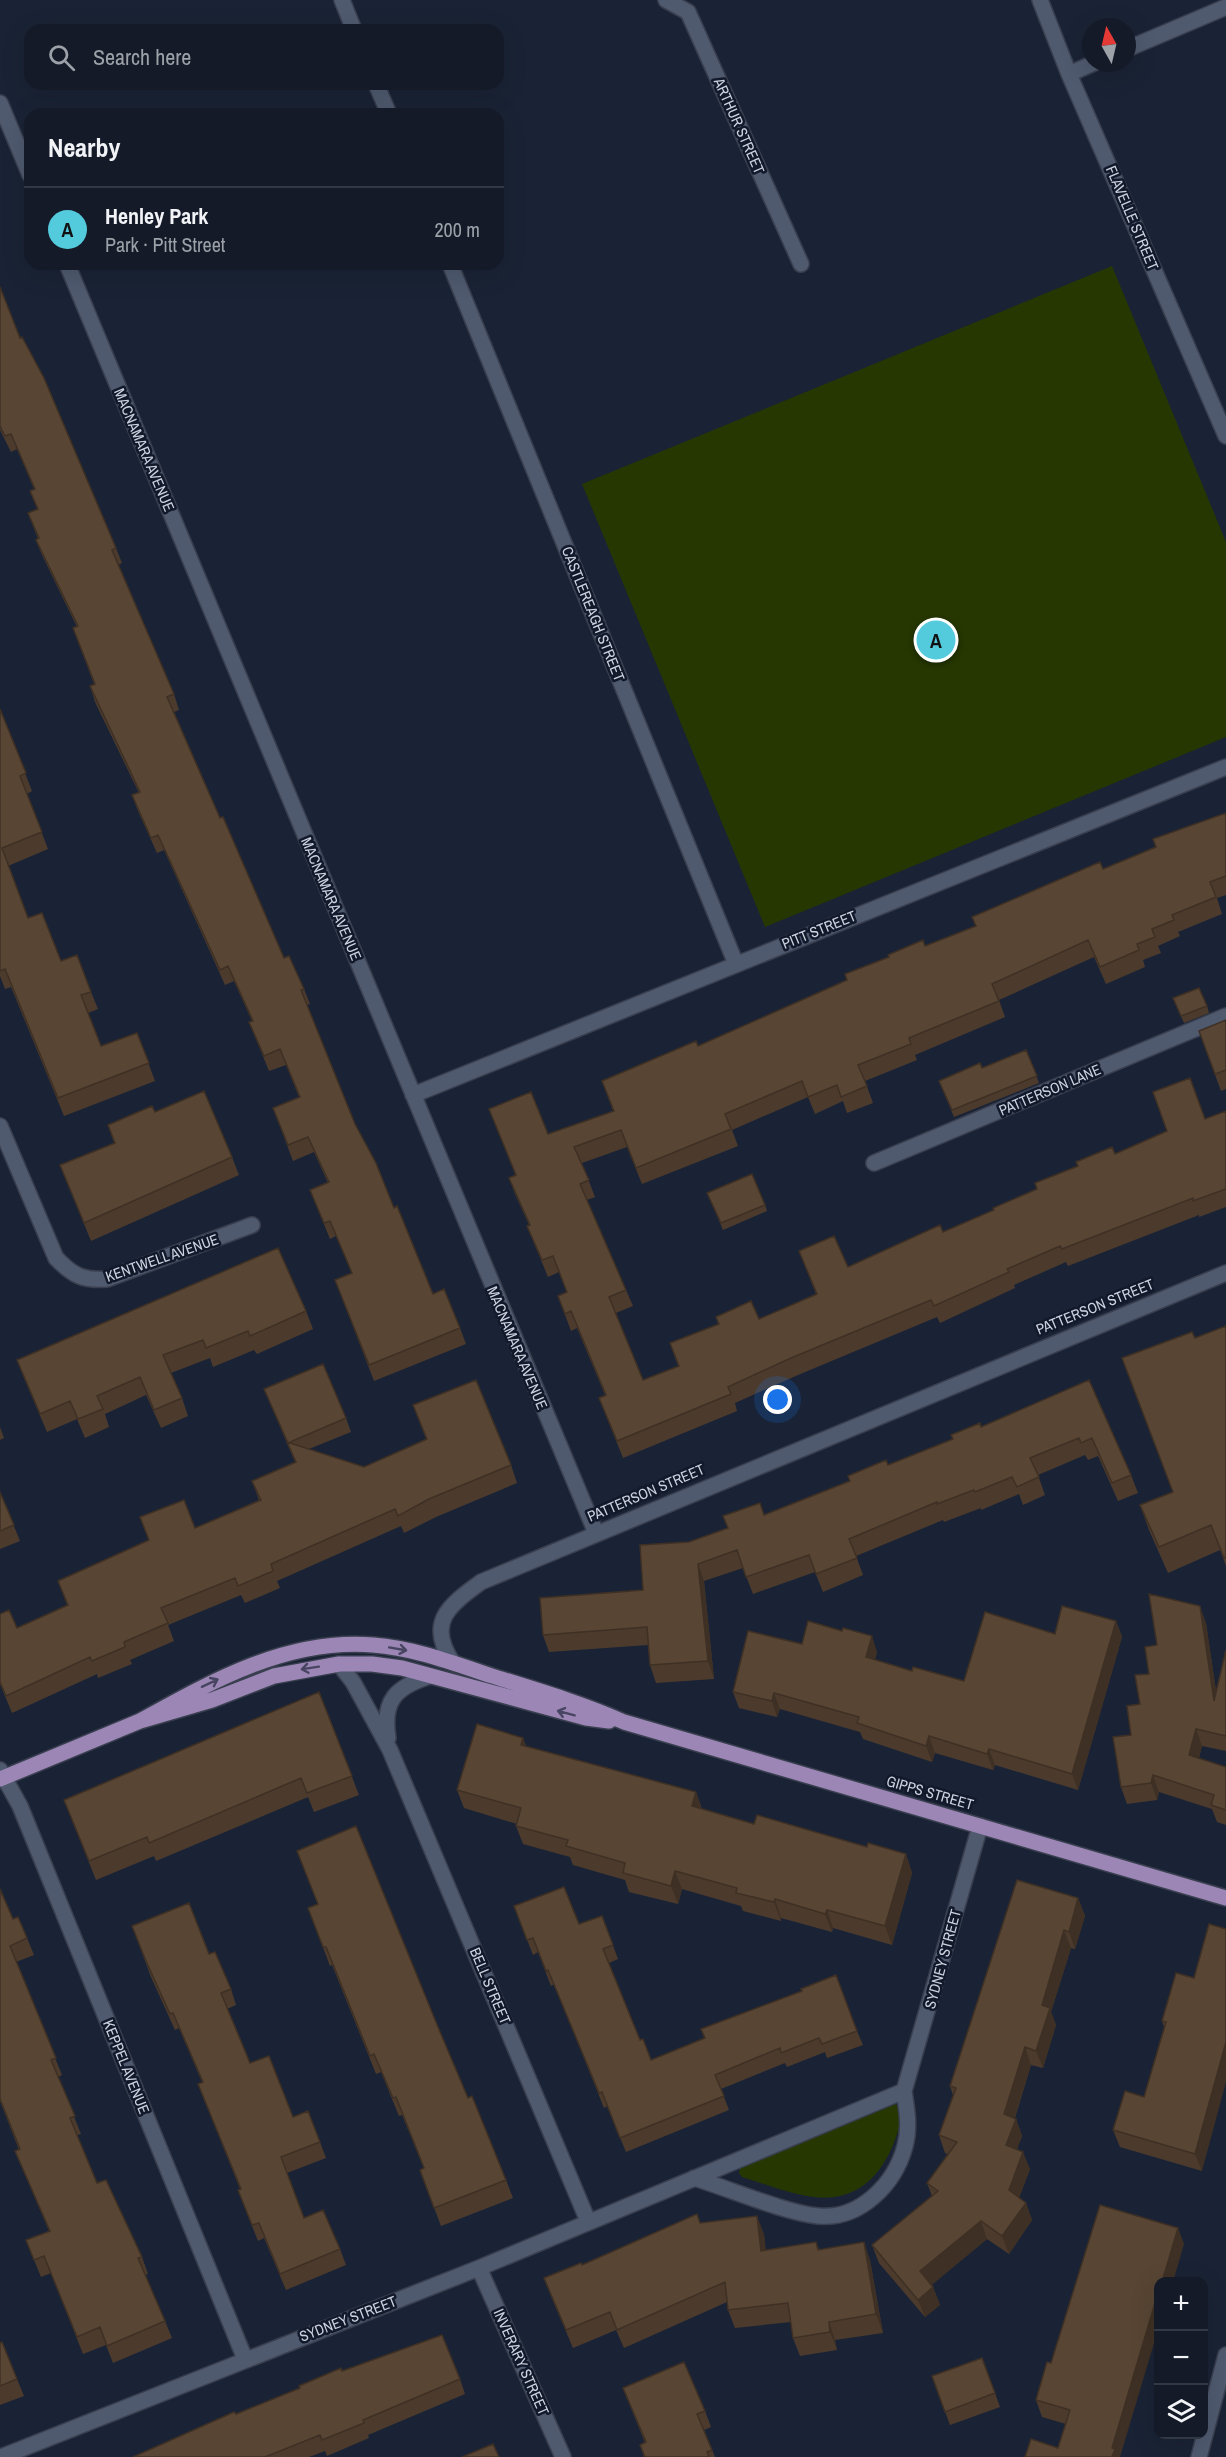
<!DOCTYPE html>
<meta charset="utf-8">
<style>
:root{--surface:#141a28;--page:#1d2330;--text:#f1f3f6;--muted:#9da1a8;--line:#333845;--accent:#54cadd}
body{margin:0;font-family:"Archivo Narrow",sans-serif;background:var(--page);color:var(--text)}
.controls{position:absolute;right:18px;bottom:18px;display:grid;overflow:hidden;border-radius:12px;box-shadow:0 6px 24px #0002}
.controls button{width:54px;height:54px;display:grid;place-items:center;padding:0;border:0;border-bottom:2px solid var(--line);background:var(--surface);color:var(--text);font:30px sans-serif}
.compass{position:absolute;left:1082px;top:18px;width:54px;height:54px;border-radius:50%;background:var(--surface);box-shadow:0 6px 24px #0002;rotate:352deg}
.you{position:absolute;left:778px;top:1400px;width:21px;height:21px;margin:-15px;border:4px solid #fff;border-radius:50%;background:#1a73e8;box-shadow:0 0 0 9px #1a73e833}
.badge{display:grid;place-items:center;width:39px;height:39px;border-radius:50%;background:var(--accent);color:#111;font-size:20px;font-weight:700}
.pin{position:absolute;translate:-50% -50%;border:3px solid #fff;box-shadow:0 2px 6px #0006}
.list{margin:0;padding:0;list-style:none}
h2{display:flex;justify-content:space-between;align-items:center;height:78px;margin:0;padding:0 24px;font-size:26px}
h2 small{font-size:20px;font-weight:400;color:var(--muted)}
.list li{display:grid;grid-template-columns:39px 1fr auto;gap:18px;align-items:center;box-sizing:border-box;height:84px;padding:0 24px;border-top:2px solid var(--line)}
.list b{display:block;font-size:22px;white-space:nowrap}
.list p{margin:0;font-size:20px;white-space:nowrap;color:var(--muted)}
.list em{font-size:20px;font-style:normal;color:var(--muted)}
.icon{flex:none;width:33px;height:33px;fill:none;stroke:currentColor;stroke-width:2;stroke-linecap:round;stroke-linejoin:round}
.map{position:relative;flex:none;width:1226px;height:2457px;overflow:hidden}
.search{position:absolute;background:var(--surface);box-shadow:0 6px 24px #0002;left:24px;top:24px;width:480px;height:66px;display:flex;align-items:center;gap:15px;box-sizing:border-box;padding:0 21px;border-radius:18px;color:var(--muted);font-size:22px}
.panel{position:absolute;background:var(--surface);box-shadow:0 6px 24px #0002;left:24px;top:108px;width:480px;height:162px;border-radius:18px}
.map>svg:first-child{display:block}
</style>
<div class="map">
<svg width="1226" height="2457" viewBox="0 0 1226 2457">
<rect width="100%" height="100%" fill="#1a2335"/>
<path fill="#263702" d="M1112 266 1226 542V737L765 927 582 484Z
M896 2104 902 2116C892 2162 866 2204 813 2197 790 2194 765 2184 742 2177L739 2173 740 2168 746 2165Z"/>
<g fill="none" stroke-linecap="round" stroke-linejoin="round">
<defs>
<path id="street" d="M342 0 354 30
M666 0 688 12 801 264
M1040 0 1069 74 1226 436
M1127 49 1226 7
M1069 74 1094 63
M376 84 389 114
M0 103 30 175
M67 264 596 1533
M450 264 736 964
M413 1095 1226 767
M0 1126 56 1258C72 1275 83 1281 107 1279L252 1225
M874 1163 1226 1016
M339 1664 353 1682 390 1750 588 2221
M388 1738C382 1700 396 1687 430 1676
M0 1770 20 1806 245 2359
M694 2178C730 2189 783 2212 818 2216 860 2220 895 2184 905 2146 910 2128 907 2110 904 2091
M479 2268 563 2457
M1 2457 479 2268 904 2091 980 1826
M1199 2457 1226 2355"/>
<path id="secondary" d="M453 1663C426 1623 448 1606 481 1582L1226 1273"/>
<path id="primary" d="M140 1721C212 1681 288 1638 373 1645 414 1648 453 1663 492 1676 537 1690 581 1703 624 1722L1226 1898
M0 1779 140 1721 212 1700 274 1676 339 1664H372L402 1668 586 1718 609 1721"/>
</defs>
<use href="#street" stroke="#393f4f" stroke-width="18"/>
<use href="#secondary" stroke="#393f4f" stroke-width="18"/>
<use href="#primary" stroke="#393f4f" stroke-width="18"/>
<use href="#street" stroke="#4f5a6f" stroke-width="15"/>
<use href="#secondary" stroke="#4f5a6f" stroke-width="15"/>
<use href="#primary" stroke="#9b86b5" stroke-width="15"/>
</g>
<path fill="#4c3b2d" d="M0 287 20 338 116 548 122 563 118 565 174 694 179 710 174 712 220 818 284 958 304 989 310 1004 307 1005 355 1124 394 1208 433 1294 460 1328 466 1344 374 1381 335 1280 352 1273 336 1236 330 1239 310 1190 328 1183 314 1152 293 1161 273 1108 299 1097 286 1065 269 1071 249 1022 252 1021 234 981 225 985 164 850 157 853 138 811 132 795 139 793 95 702 90 686 94 684 73 628 77 627 42 555 36 540 38 539 28 513 37 509 30 491 34 489 17 449 11 452 0 430Z
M0 709 32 791 27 794 48 849 8 866 28 918 61 961 91 992 98 1009 88 1013 101 1046 137 1033 155 1081 64 1116 11 987 5 989 0 976Z
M1226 813V895L1217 898 1222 914 1178 932 1180 936 1158 946 1161 953 1143 960 1145 967 1106 984 1094 957 999 1000 1005 1017 915 1055 917 1060 865 1081 873 1103 847 1113 843 1101 815 1114 808 1097 732 1130 738 1146 642 1184 627 1147 582 1163 595 1197 587 1200 626 1290 633 1306 616 1313 643 1380 678 1366 670 1343 718 1324 716 1317 759 1319 816 1294 799 1251 848 1267 943 1232 994 1210 1115 1154 1226 1111V1207L1199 1217V1215L1068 1266 1066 1262 1014 1285 1015 1288 940 1323 937 1317 798 1375 735 1403 737 1411 623 1458 599 1398 605 1395 577 1328 571 1331 558 1296 567 1293 559 1272 548 1277 527 1226 529 1225 515 1194 509 1178 516 1175 489 1109 548 1134 613 1111 602 1081 698 1046 925 946 976 926 972 917 1103 869 1156 847Z
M1173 998 1207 1006 1209 1013 1184 1023Z
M1226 1020V1089L1221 1091 1199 1031Z
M1026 1050 1039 1083 954 1117 939 1081 982 1068Z
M155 1112 232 1157 239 1175 91 1241 60 1165 114 1143 108 1125Z
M707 1193 765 1205 767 1211 723 1230Z
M306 1311 313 1329 257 1354 254 1350 213 1367 210 1358 171 1373 182 1398 188 1416 161 1428 146 1395 105 1414 109 1427 85 1438 77 1419 47 1432 24 1378 17 1360Z
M1226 1326V1566L1220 1550 1168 1573 1149 1530 1140 1505 1173 1492 1195 1338Z
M1089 1380 1131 1475 1138 1493 1118 1501 1098 1456 1088 1460 1085 1455 1038 1475 1045 1495 1023 1505 1019 1494 981 1510V1508L944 1522 943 1520 856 1556 863 1575 823 1592 815 1572 753 1594 743 1568 704 1581 714 1679 656 1683 650 1665 648 1645 549 1652 543 1635 643 1590 689 1542 764 1515 953 1439Z
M264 1389 346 1418 351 1432 309 1449 364 1467 426 1439 413 1405 511 1465 517 1483 436 1517 404 1533 401 1526 277 1581 280 1588 245 1603 241 1595 168 1625 174 1641 130 1660 132 1664 98 1678 97 1674 12 1713 0 1684V1614L17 1628 67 1605 58 1581 149 1540 140 1517 195 1528 259 1500 252 1481 295 1462Z
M0 1427 4 1438 0 1440Z
M0 1492 20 1541 0 1549Z
M1116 1621 1122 1637 1078 1790 995 1765 993 1770 935 1753 932 1762 863 1739 860 1732 780 1709 777 1717 739 1708 733 1692 802 1644 877 1652 875 1660 912 1671 964 1681 1055 1634Z
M1206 1623 1216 1691 1226 1650V1751L1202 1746 1199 1758 1226 1767V1825L1217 1822 1212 1809 1159 1792 1157 1800 1127 1804 1121 1787 1131 1735 1149 1674Z
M319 1692 359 1795 314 1812 308 1797 156 1861 154 1856 96 1880 64 1800Z
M523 1738 526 1746 696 1792 702 1809 754 1824 906 1854 912 1873 892 1945 833 1928 832 1932 781 1918V1921L743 1911 741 1906 682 1889 678 1904 629 1892 625 1880 573 1865 570 1857 523 1844 516 1826 517 1824 464 1808 457 1790Z
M297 1851 438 2027 468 2098 506 2180 513 2198 441 2226 420 2170 424 2168 402 2115 399 2116 381 2072 376 2074 332 1965 330 1966 315 1926 318 1904Z
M0 1889 13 1919 27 1938 34 1955 16 1962 62 2075 58 2077 81 2134 77 2135 97 2183 142 2257 148 2274 145 2275 165 2321 172 2338 113 2363 106 2345 83 2354 51 2273 41 2277 26 2240 49 2231 22 2168 15 2151 19 2150 0 2101Z
M1078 1898 1085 1916 1075 1949 1071 1948 1051 2012 1056 2025 1043 2068 1031 2065 1015 2118 1016 2119 1022 2136 1017 2149 1030 2169 1019 2198 1026 2203 1032 2220 1009 2254 987 2239 931 2285 933 2287 940 2305 925 2317 879 2263 872 2245 932 2196 927 2183 948 2154 945 2153 939 2135 953 2095 950 2086Z
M514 1906 579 1924 602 1916 618 1959 609 1963 640 2040 651 2060 704 2038 701 2029 857 2031 863 2045 827 2058 825 2052 787 2067 785 2063 721 2089 729 2110 626 2152 607 2106 604 2108 554 1984 551 1986 538 1952 533 1955Z
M132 1926 209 1954 231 1989 236 2005 227 2009 250 2063 293 2117 320 2142 326 2158 287 2173 304 2218 340 2249 346 2265 286 2290 264 2238 258 2241 238 2190 240 2189 198 2084 202 2082 179 2028 175 2030 151 1977Z
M1176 1973 1202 2171 1120 2147 1113 2130 1144 2097 1164 2027 1162 2021Z
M700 2223 764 2234 765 2250 816 2242 819 2249 870 2260 883 2333 835 2340 837 2350 800 2356 793 2338 791 2322 735 2328 728 2310 727 2302 624 2348 616 2330 573 2348 551 2296 544 2278Z
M1184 2244 1058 2448 1066 2424 1042 2417 1036 2400 1051 2363Z
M0 2343 17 2379 24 2396 0 2405Z
M342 2371 460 2379 465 2394 368 2435 369 2438 327 2456 325 2451 309 2457H133Z
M932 2376 995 2393 1000 2407 950 2425Z
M623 2388 705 2411 711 2427 704 2430 715 2457H644L640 2445 645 2443Z"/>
<path fill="#3e3024" d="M698 1564 704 1581 714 1679 708 1661Z
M1200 1606 1206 1623 1220 1718 1214 1701Z
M1116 1621 1122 1637 1078 1790 1072 1774Z
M872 1636 877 1652 871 1673 866 1657Z
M774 1693 780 1709 777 1717 772 1701Z
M1196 1729 1202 1746 1195 1772 1189 1755Z
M929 1736 935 1753 932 1762 926 1746Z
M523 1738 530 1756 521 1745Z
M989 1749 995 1765 993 1770 987 1754Z
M1153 1775 1159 1792 1157 1800 1151 1783Z
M696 1792 702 1811 692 1806Z
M906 1854 912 1873 892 1945 885 1926Z
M675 1871 682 1889 678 1904 671 1886Z
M1078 1898 1085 1916 1075 1949 1069 1932Z
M775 1899 781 1918V1921L774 1902Z
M827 1910 833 1928 832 1932 825 1914Z
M1064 1930 1071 1948 1051 2012 1056 2025 1043 2068 1036 2051 1042 2005Z
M1226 2042V2082L1202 2171 1195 2154Z
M1025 2047 1031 2065 1010 2132 1004 2114Z
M1016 2119 1022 2136 1012 2163 1006 2145Z
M1023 2152 1030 2169 1015 2208 1009 2190Z
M1026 2203 1032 2220 1009 2254 1002 2236Z
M757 2216 764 2234 768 2269 761 2251Z
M981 2221 987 2239 927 2289 920 2271Z
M1178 2228 1184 2244 1173 2282H1162Z
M864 2242 870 2260 883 2333 876 2314Z
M933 2287 940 2305 925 2317 918 2300Z
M1158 2293V2330L1120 2457H1112V2448Z
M829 2322 835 2340 837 2350 830 2332Z"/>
<path fill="#584534" stroke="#3e3024" stroke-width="1.5" d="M0 287 20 338 22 337 44 378 116 548 112 550 174 694 167 697 220 818 223 817 284 958 289 956 304 989 301 990 355 1124 376 1163 394 1208 397 1206 433 1294 444 1289 460 1328 369 1365 335 1280 352 1273 330 1221 324 1223 310 1190 329 1182 308 1137 288 1145 273 1108 300 1097 280 1049 264 1056 249 1022 253 1021 228 966 220 970 158 835 151 838 132 795 140 792 90 686 95 684 73 628 78 626 36 540 39 538 28 513 38 509 30 491 35 489 11 434 5 436 0 426Z
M0 709 26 773 20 776 42 832 2 848 28 918 42 913 61 961 77 955 91 992 81 995 101 1046 137 1033 149 1063 58 1098 5 969 0 971Z
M1226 813V876L1210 882 1216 897 1172 915 1174 920 1152 929 1155 937 1137 944 1139 950 1100 967 1088 940 992 984 999 1001 909 1038 911 1044 858 1065 867 1086 841 1097 837 1085 808 1097 802 1081 725 1114 731 1129 636 1168 621 1130 574 1147 589 1180 580 1184 626 1290 609 1297 643 1380 679 1366 670 1343 719 1324 716 1317 751 1301 759 1319 817 1294 799 1251 834 1236 848 1267 940 1225 943 1232 994 1210 993 1208 1037 1189 1035 1183 1078 1166 1076 1162 1112 1147 1115 1154 1167 1131 1153 1092 1190 1078 1205 1119 1226 1111V1189L1193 1201V1198L1062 1249 1060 1246 1007 1269 1009 1272 934 1306 931 1300 791 1358 728 1387 731 1394 617 1441 599 1398 606 1395 571 1311 565 1314 558 1296 567 1292 553 1256 542 1260 527 1226 530 1225 509 1178 516 1175 489 1109 531 1092 548 1134 614 1111 602 1081 696 1041 698 1046 847 980 845 974 889 957 888 955 923 940 925 946 976 926 972 917 1100 862 1103 869 1156 847 1153 839Z
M1199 988 1207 1006 1181 1016 1173 998Z
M1226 1020V1070L1215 1074 1199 1031Z
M1026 1050 1037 1076 952 1110 939 1081 980 1063 982 1068Z
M204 1091 232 1157 84 1223 60 1165 115 1143 108 1125 152 1106 155 1112Z
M752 1174 765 1205 721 1223 707 1193Z
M278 1248 306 1311 250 1336 248 1331 206 1348 203 1340 163 1355 182 1398 154 1410 140 1377 97 1396 103 1409 78 1419 70 1401 40 1414 17 1360Z
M1226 1326V1557L1224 1558 1211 1525 1159 1547 1140 1505 1173 1492 1122 1358 1192 1332 1195 1338Z
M323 1364 346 1418 288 1443 264 1389Z
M476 1380 511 1465 429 1499 398 1516 395 1509 271 1564 273 1571 238 1586 235 1578 161 1608 168 1623 124 1642 125 1647 92 1661 90 1657 6 1696 0 1682V1614L9 1610 17 1628 68 1605 58 1581 149 1540 140 1517 184 1500 195 1528 261 1500 252 1481 296 1462 287 1442 364 1467 427 1439 413 1405Z
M1089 1380 1131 1475 1112 1483 1092 1438 1081 1443 1079 1438 1030 1458 1039 1477 1017 1487 1012 1477 975 1492 974 1490 937 1504V1502L849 1539 857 1558 816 1574 809 1555 746 1577 737 1550 698 1564 708 1661 650 1665 647 1627 543 1635 540 1598 643 1590 640 1545 689 1542 728 1528 723 1516 760 1503 764 1515 850 1481 848 1476 886 1460 888 1465 953 1439 951 1435 980 1423 981 1427Z
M0 1492 14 1525 0 1531Z
M1149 1594 1200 1606 1214 1701 1226 1650V1736L1196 1729 1189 1755 1226 1767V1810L1211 1805 1214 1795 1153 1775 1151 1783 1121 1787 1113 1737 1131 1735 1127 1706 1140 1704 1135 1675 1149 1674 1145 1647 1157 1645Z
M1062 1606 1116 1621 1072 1774 989 1749 987 1754 929 1736 926 1746 857 1723 859 1717 774 1693 772 1701 733 1692 748 1631 802 1644 808 1621 842 1631 843 1628 872 1636 866 1657 912 1671 913 1667 964 1681 985 1612 1055 1634Z
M319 1692 352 1776 307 1793 301 1778 149 1843 147 1837 89 1861 64 1800Z
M477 1724 523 1738 521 1745 696 1792 692 1806 754 1824 757 1815 867 1847 868 1843 906 1854 885 1926 827 1910 825 1914 775 1899 774 1902 736 1893 737 1888 675 1871 671 1886 623 1873 625 1863 566 1846 568 1840 516 1826 521 1808 457 1790Z
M356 1826 438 2027 468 2098 472 2096 506 2180 434 2208 420 2170 424 2168 396 2097 393 2098 374 2054 370 2056 326 1947H323L308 1908 318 1904 297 1851Z
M1017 1880 1078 1898 1069 1932 1064 1930 1042 2005 1050 2008 1036 2051 1025 2047 1004 2114 1016 2119 1006 2145 1023 2152 1009 2190 1026 2203 1002 2236 981 2221 920 2271 933 2287 918 2300 872 2245 938 2191 927 2183 957 2142 939 2135 956 2088 950 2086Z
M564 1887 579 1924 602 1916 613 1945 603 1949 640 2040 643 2039 651 2060 705 2038 701 2029 802 1991 801 1989 836 1975 857 2031 822 2044 819 2038 781 2053 780 2048 715 2075 724 2096 620 2138 602 2092 599 2093 548 1970 546 1971 533 1938 527 1940 514 1906Z
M0 1889 13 1919 18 1917 27 1938 10 1946 56 2058 51 2060 75 2116 70 2118 97 2183 106 2180 142 2257 138 2258 165 2321 107 2346 100 2327 77 2337 44 2256 34 2260 26 2240 50 2231 15 2151 20 2149 0 2099Z
M189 1903 209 1954 215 1952 231 1989 221 1993 250 2063 269 2056 293 2117 308 2111 320 2142 281 2157 304 2218 323 2210 340 2249 280 2274 259 2223 252 2225 238 2190 241 2189 198 2084 203 2082 173 2013 170 2014 146 1961 132 1926Z
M1209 1924 1226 1929V2042L1195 2154 1113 2130 1125 2091 1144 2097 1166 2022 1162 2021 1176 1973 1194 1978Z
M1100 2205 1178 2228 1162 2282H1158V2293L1112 2448 1115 2449 1112 2457H1025L1031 2439 1058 2448 1070 2410 1036 2400 1047 2362 1051 2363Z
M697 2214 700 2223 757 2216 761 2251 816 2242 818 2250 864 2242 876 2314 829 2322 830 2332 793 2338 788 2303 728 2310 725 2282 617 2330 610 2312 566 2330 544 2278 581 2263 582 2265Z
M442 2335 460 2379 363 2420 364 2423 322 2440 320 2435 265 2457H133L234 2412 236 2414 300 2388 299 2386 341 2368 342 2371Z
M2 2342 17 2379 0 2386V2343Z
M982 2358 995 2393 945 2412 932 2376Z
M684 2362 705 2411 697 2414 712 2450 707 2452 709 2457H645L640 2445 646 2442 623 2388Z
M493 2444 499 2457H462Z"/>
<defs><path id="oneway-shaft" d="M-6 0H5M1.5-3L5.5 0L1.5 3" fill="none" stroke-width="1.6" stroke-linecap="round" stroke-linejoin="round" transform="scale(1.5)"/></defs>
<g stroke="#484562">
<use href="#oneway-shaft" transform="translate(398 1649) rotate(10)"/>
<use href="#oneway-shaft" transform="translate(310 1668) rotate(171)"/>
<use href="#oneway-shaft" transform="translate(210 1683) rotate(-25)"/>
<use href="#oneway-shaft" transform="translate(566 1713) rotate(-165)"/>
</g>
<g text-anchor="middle" stroke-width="5" stroke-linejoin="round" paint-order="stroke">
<g font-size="15" fill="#ccd2df" stroke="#11192b">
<text transform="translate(739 126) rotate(66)" y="5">ARTHUR STREET</text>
<text transform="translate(1132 218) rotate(67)" y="5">FLAVELLE STREET</text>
<text transform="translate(144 450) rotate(67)" y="5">MACNAMARA AVENUE</text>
<text transform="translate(593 614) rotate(68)" y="5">CASTLEREAGH STREET</text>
<text transform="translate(331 899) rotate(67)" y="5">MACNAMARA AVENUE</text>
<text transform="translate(819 930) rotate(-22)" y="5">PITT STREET</text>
<text transform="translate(1050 1090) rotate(-23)" y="5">PATTERSON LANE</text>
<text transform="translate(162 1258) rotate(-19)" y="5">KENTWELL AVENUE</text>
<text transform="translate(1095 1307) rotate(-22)" y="5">PATTERSON STREET</text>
<text transform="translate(517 1348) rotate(67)" y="5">MACNAMARA AVENUE</text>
<text transform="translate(646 1493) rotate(-23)" y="5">PATTERSON STREET</text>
<text transform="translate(930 1793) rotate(16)" y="5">GIPPS STREET</text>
<text transform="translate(943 1959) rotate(-75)" y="5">SYDNEY STREET</text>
<text transform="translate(490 1986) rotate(67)" y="5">BELL STREET</text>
<text transform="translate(126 2067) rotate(68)" y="5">KEPPEL AVENUE</text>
<text transform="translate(348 2319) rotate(-21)" y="5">SYDNEY STREET</text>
<text transform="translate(521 2362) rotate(66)" y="5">INVERARY STREET</text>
</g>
</g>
</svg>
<div class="controls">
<button>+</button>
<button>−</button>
<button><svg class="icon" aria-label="layers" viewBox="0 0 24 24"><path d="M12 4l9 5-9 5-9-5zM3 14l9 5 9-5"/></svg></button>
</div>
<svg class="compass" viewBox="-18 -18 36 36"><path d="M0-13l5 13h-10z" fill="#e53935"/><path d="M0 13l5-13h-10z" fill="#9da1a8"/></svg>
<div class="you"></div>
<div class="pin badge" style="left:936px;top:640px">A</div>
<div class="search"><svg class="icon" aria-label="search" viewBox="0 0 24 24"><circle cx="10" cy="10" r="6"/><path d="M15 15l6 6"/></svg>Search here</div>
<section class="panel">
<h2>Nearby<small></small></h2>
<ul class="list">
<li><span class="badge">A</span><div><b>Henley Park</b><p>Park · Pitt Street</p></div><em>200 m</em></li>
</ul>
</section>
</div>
